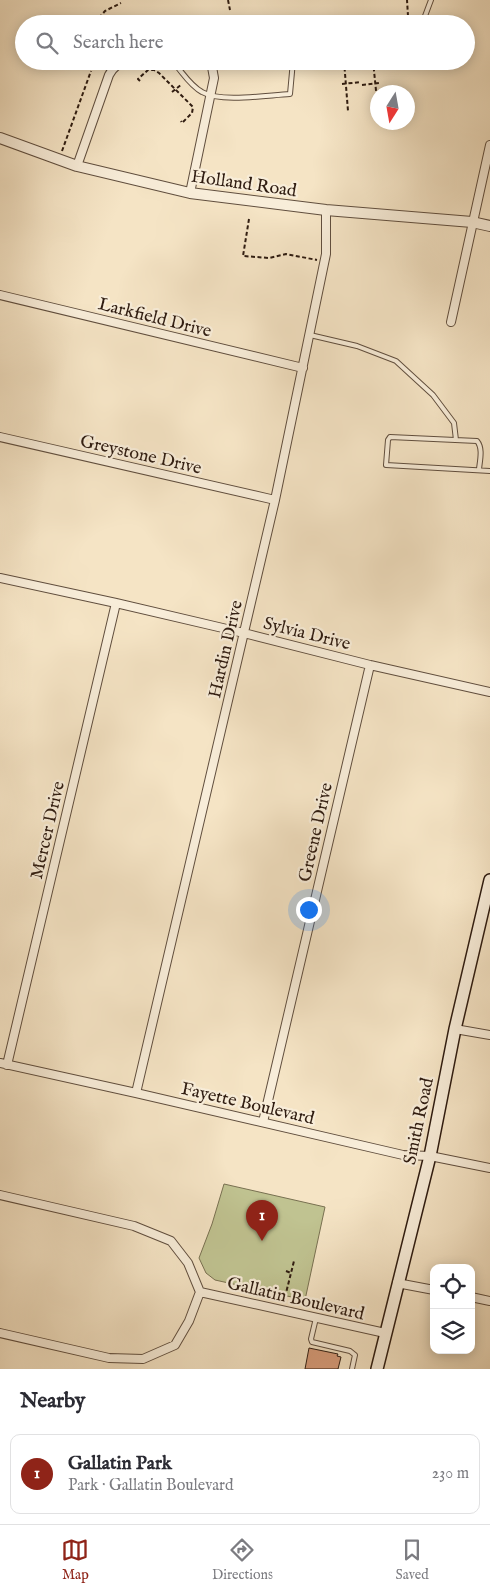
<!DOCTYPE html>
<meta charset="utf-8">
<style>
:root{--surface:#fff;--page:#f7f7f7;--text:#2b2b33;--muted:#7c7c81;--line:#e1e1e2;--accent:#8f2418}
body{margin:0;font-family:"IM FELL English",serif;background:var(--page);color:var(--text)}
.controls{position:absolute;right:15px;bottom:15px;display:grid;overflow:hidden;border-radius:10px;box-shadow:0 2px 12px #0003}
.controls button{width:45px;height:45px;display:grid;place-items:center;padding:0;border:0;border-bottom:1px solid var(--line);background:var(--surface);color:var(--text);font:25px sans-serif}
.compass{position:absolute;left:370px;top:85px;width:45px;height:45px;border-radius:50%;background:var(--surface);box-shadow:0 2px 12px #0003;rotate:191deg}
.you{position:absolute;left:308px;top:909px;width:18px;height:18px;margin:-12px;border:4px solid #fff;border-radius:50%;background:#1a73e8;box-shadow:0 0 0 8px #1a73e833}
.badge{display:grid;place-items:center;width:32px;height:32px;border-radius:50%;background:var(--accent);color:#fff;font-size:16px;font-weight:700}
.pin{position:absolute;translate:-50% -41px;filter:drop-shadow(0 1px 2px #0008)}
.pin::after{content:'';position:absolute;top:26px;width:18px;height:15px;background:inherit;clip-path:polygon(0 0,100% 0,50% 100%)}
.list{margin:0;padding:0;list-style:none}
h2{display:flex;justify-content:space-between;align-items:center;height:65px;margin:0;padding:0 20px;font-size:21px}
h2 small{font-size:16px;font-weight:400;color:var(--muted)}
.list li{display:grid;grid-template-columns:32px 1fr auto;gap:15px;align-items:center;box-sizing:border-box;height:80px;margin:0 10px 10px;padding:0 10px;border:1px solid var(--line);border-radius:10px}
.list b{display:block;font-size:19px;white-space:nowrap}
.list p{margin:0;font-size:16px;white-space:nowrap;color:var(--muted)}
.list em{font-size:16px;font-style:normal;color:var(--muted)}
.icon{flex:none;width:28px;height:28px;fill:none;stroke:currentColor;stroke-width:2;stroke-linecap:round;stroke-linejoin:round}
.map{position:relative;flex:none;width:490px;height:1369px;overflow:hidden}
.search{position:absolute;background:var(--surface);box-shadow:0 2px 12px #0003;left:15px;right:15px;top:15px;height:55px;display:flex;align-items:center;gap:12px;box-sizing:border-box;padding:0 18px;border-radius:28px;color:var(--muted);font-size:19px}
.sheet{height:155px;background:var(--surface)}
nav{display:flex;justify-content:space-around;align-items:center;box-sizing:border-box;height:70px;border-top:1px solid var(--line);background:var(--surface);font-size:14px;color:var(--muted)}
nav a{display:grid;justify-items:center;gap:2px}
nav .on{color:var(--accent)}
.map>svg:first-child{display:block}
</style>
<div class="map">
<svg width="490" height="1369" viewBox="0 0 490 1369">
<rect width="100%" height="100%" fill="#f5e4c5"/>
<filter id="stains"><feTurbulence type="fractalNoise" baseFrequency=".004" numOctaves="4"/><feColorMatrix values="0 0 0 0 .2 0 0 0 0 .09 0 0 0 0 .02 0 0 0 .5 -.17"/></filter>
<radialGradient id="worn" r=".72"><stop offset=".6" stop-color="#630" stop-opacity="0"/><stop offset="1" stop-color="#630" stop-opacity=".3"/></radialGradient>
<path fill="#c0c391" stroke="#787051" d="M224 1184 325 1207 305 1300 215 1280 206 1273 199 1258 212 1224Z"/>
<path fill="#d89c7a" stroke="#2f1c11" d="M309 1348 338 1354 337 1356 341 1357 338 1369H305Z"/>
<g fill="none" stroke-linecap="round" stroke-linejoin="round">
<defs>
<path id="service" d="M422 24 431 0
M92 61 112 69
M172 61C182 71 189 85 202 92 221 103 268 95 290 94L293 61
M310 335 357 346 396 361 433 395 454 423 456 440
M479 469C480 460 483 448 477 441L390 437 388 440 386 465 490 471
M316 1318 311 1339 312 1342 350 1351 355 1355 352 1369"/>
<path id="minor" d="M77 166 109 75C113 67 118 64 127 61
M190 193 214 78 212 67 207 61
M0 295 303 368
M451 322 490 145
M0 437 275 500
M0 578 116 603 244 633 370 665 490 692
M455 1029 490 1035
M0 1063 136 1093 403 1155 430 1156 490 1168
M7 1065 116 603
M136 1093 275 500 326 254V210
M263 1122 370 665
M0 1195 134 1226 171 1241 188 1263 200 1292
M397 1283 434 1290
M200 1292 385 1333
M471 1297 490 1301
M0 1333 109 1358 143 1359 175 1345 189 1321 200 1292"/>
<path id="tertiary" d="M0 138 77 166 190 193 326 210 472 222 490 226"/>
<path id="secondary" d="M377 1369 430 1156 455 1029 490 880"/>
</defs>
<use href="#service" stroke="#604e3e" stroke-width="6"/>
<use href="#minor" stroke="#604e3e" stroke-width="10"/>
<use href="#tertiary" stroke="#604e3e" stroke-width="12"/>
<use href="#secondary" stroke="#2f1c11" stroke-width="14"/>
<path stroke="#2f1c11" stroke-width="2" stroke-dasharray="4 2.5" stroke-linecap="butt" d="M228 0 230 10
M408 16 409 24
M98 24V19L105 11 121 3
M390 24 389 17 408 16 407 0
M344 61 348 111
M373 61 378 110
M140 81 138 79 148 70H154L159 73 193 107 192 113 182 123 181 121
M342 84 361 82
M362 85 379 83
M172 92 182 84
M62 151 91 71
M249 219 243 256 269 258 286 254 317 260
M286 1271 291 1273
M285 1297 294 1261H295"/>
<use href="#service" stroke="#f8edd9" stroke-width="4"/>
<use href="#minor" stroke="#f8edd9" stroke-width="8"/>
<use href="#tertiary" stroke="#f8edd9" stroke-width="10"/>
<use href="#secondary" stroke="#f8edd9" stroke-width="11"/>
</g>
<g text-anchor="middle" stroke-width="4.5" stroke-linejoin="round" paint-order="stroke">
<g font-size="18" fill="#2f1c11" stroke="#f8edd9">
<text transform="translate(244 183) rotate(8)" y="6">Holland Road</text>
<text transform="translate(155 317) rotate(14)" y="6">Larkfield Drive</text>
<text transform="translate(141 454) rotate(13)" y="6">Greystone Drive</text>
<text transform="translate(307 633) rotate(14)" y="6">Sylvia Drive</text>
<text transform="translate(225 649) rotate(-77)" y="6">Hardin Drive</text>
<text transform="translate(47 830) rotate(-77)" y="6">Mercer Drive</text>
<text transform="translate(315 832) rotate(-77)" y="6">Greene Drive</text>
<text transform="translate(248 1103) rotate(13)" y="6">Fayette Boulevard</text>
<text transform="translate(418 1121) rotate(-78)" y="6">Smith Road</text>
<text transform="translate(296 1298) rotate(13)" y="6">Gallatin Boulevard</text>
</g>
</g>
<rect width="100%" height="100%" filter="url(#stains)"/>
<rect width="100%" height="100%" fill="url(#worn)"/>
</svg>
<div class="controls">
<button><svg class="icon" aria-label="locate" viewBox="0 0 24 24"><circle cx="12" cy="12" r="6"/><path d="M12 2v4M12 18v4M2 12h4M18 12h4"/></svg></button>
<button><svg class="icon" aria-label="layers" viewBox="0 0 24 24"><path d="M12 4l9 5-9 5-9-5zM3 14l9 5 9-5"/></svg></button>
</div>
<svg class="compass" viewBox="-18 -18 36 36"><path d="M0-13l5 13h-10z" fill="#e53935"/><path d="M0 13l5-13h-10z" fill="#7c7c81"/></svg>
<div class="you"></div>
<div class="pin badge" style="left:262px;top:1241px">1</div>
<div class="search"><svg class="icon" aria-label="search" viewBox="0 0 24 24"><circle cx="10" cy="10" r="6"/><path d="M15 15l6 6"/></svg>Search here</div>
</div>
<section class="sheet">
<h2>Nearby<small></small></h2>
<ul class="list">
<li><span class="badge">1</span><div><b>Gallatin Park</b><p>Park · Gallatin Boulevard</p></div><em>230 m</em></li>
</ul>
</section>
<nav>
<a class="on"><svg class="icon" aria-label="map" viewBox="0 0 24 24"><path d="M3 6l6-2 6 2 6-2v14l-6 2-6-2-6 2zM9 4v14M15 6v14"/></svg>Map</a>
<a><svg class="icon" aria-label="directions" viewBox="0 0 24 24"><path d="M12 3l9 9-9 9-9-9zM9 14v-3h6M13 9l2 2-2 2"/></svg>Directions</a>
<a><svg class="icon" aria-label="saved" viewBox="0 0 24 24"><path d="M7 4h10v16l-5-4-5 4z"/></svg>Saved</a>
</nav>
